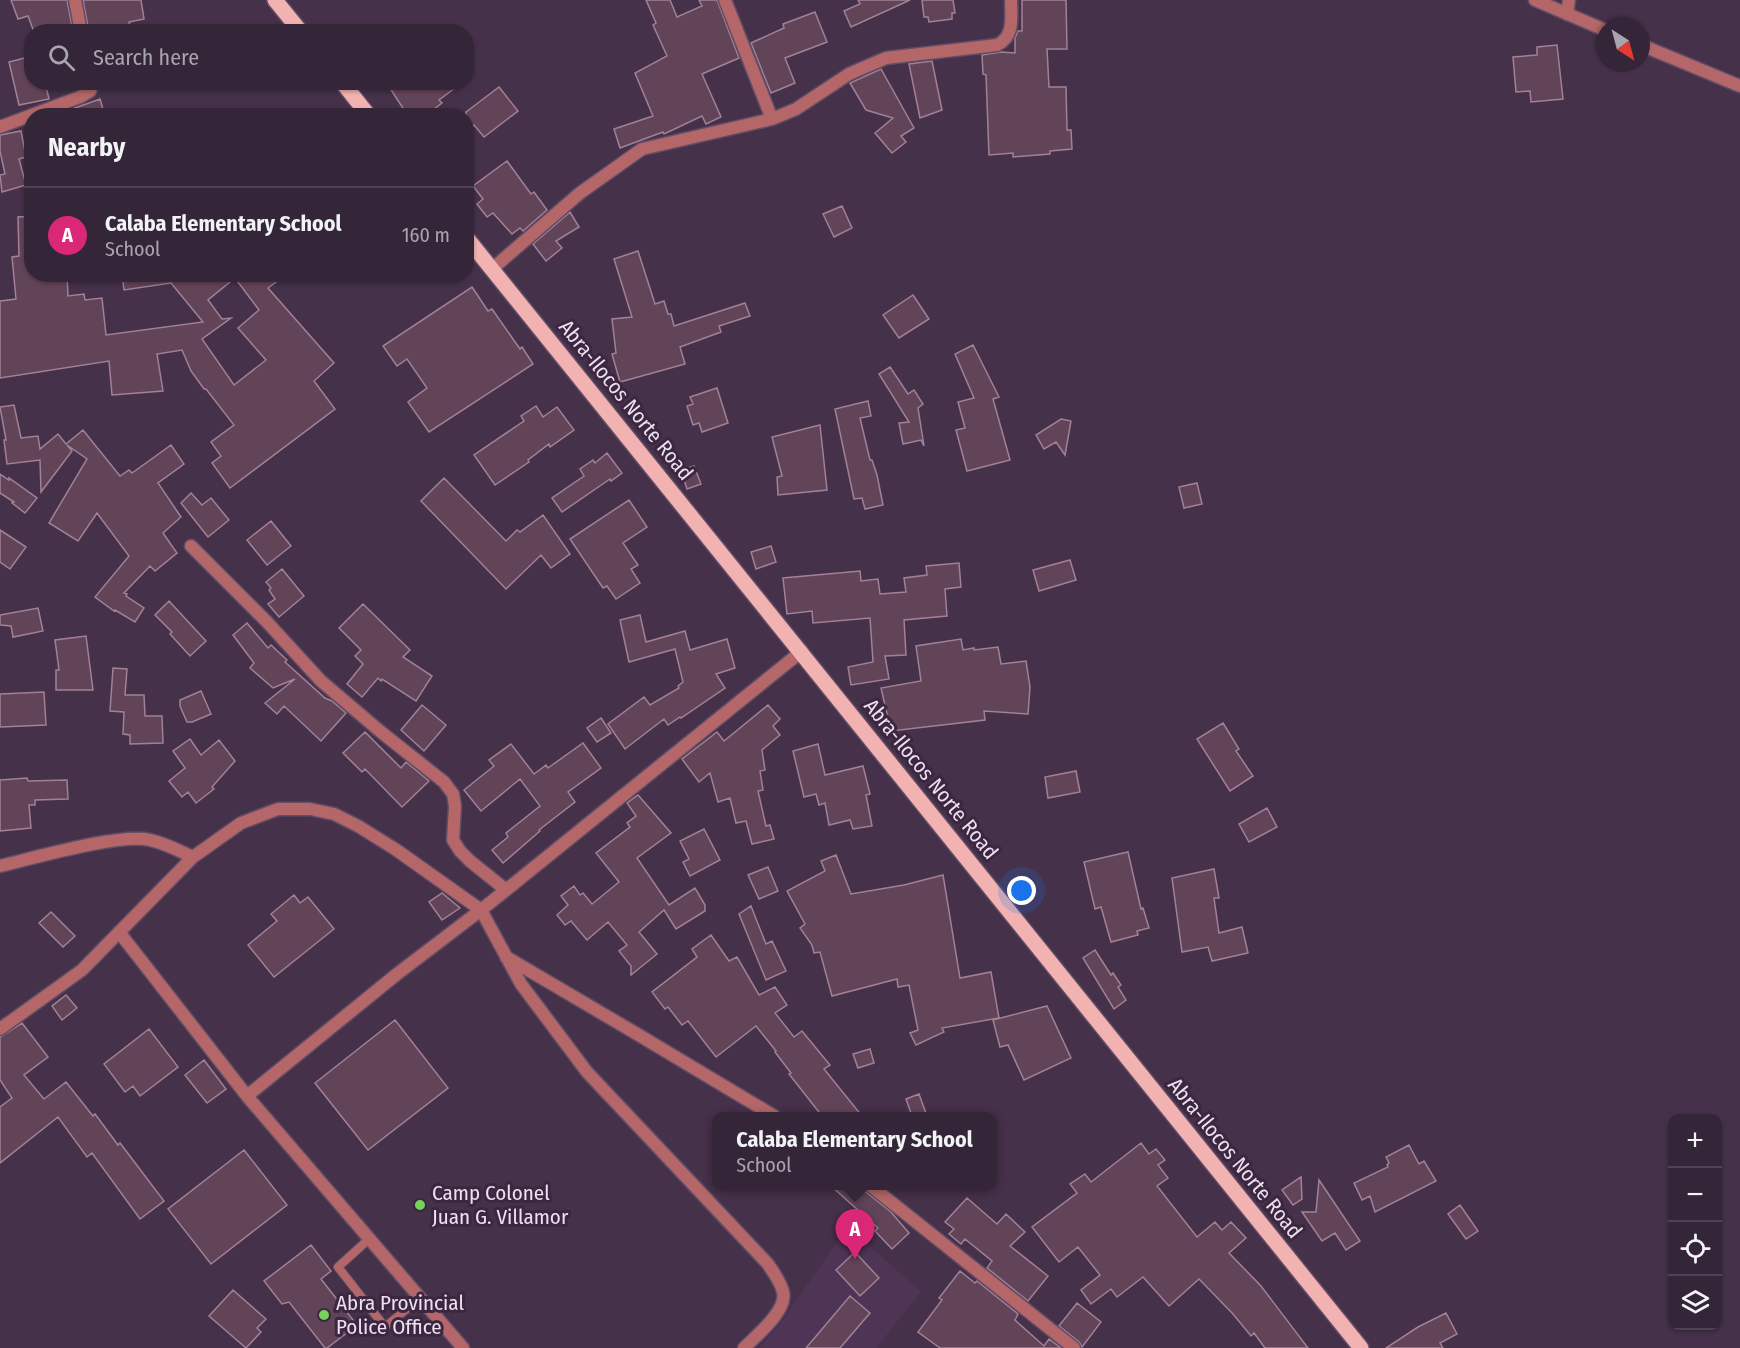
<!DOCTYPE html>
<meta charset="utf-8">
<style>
:root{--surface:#342538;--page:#3c2d40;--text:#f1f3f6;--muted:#a9a5ae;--line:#4e4253;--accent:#db2777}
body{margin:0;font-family:"Fira Sans Condensed",sans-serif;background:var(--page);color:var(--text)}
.controls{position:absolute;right:18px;bottom:18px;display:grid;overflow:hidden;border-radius:12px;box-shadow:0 2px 4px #0004}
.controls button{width:54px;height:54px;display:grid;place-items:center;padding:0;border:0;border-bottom:2px solid var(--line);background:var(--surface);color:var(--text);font:30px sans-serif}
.compass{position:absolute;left:1596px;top:18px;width:54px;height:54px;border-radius:50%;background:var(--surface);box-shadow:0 2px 4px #0004;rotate:144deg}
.you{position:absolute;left:1022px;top:891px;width:21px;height:21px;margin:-15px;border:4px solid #fff;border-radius:50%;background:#1a73e8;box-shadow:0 0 0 9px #1a73e833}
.badge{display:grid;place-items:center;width:39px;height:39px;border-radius:50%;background:var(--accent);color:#fff;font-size:20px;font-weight:700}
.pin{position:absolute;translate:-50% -50px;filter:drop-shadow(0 2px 3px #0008)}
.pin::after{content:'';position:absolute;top:32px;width:21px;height:18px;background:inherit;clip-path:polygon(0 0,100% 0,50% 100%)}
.popup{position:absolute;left:712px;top:1112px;width:285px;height:78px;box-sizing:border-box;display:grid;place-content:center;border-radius:12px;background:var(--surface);filter:drop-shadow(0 2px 4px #0005);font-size:20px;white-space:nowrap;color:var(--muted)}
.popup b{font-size:22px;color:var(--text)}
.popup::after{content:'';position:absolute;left:50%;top:100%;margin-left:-12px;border:12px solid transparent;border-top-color:var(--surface)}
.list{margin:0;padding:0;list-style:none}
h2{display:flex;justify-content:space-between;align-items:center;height:78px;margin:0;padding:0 24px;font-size:26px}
h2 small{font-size:20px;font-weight:400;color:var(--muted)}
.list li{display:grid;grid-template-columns:39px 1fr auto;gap:18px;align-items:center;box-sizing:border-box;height:96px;padding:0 24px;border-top:2px solid var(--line)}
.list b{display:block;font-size:22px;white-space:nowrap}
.list p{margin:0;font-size:20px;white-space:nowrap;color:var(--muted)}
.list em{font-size:20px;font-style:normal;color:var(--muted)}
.icon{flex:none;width:33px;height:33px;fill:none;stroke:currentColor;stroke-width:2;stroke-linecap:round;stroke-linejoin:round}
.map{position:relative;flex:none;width:1740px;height:1348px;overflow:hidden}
.search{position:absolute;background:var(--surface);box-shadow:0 2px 4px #0004;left:24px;top:24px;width:450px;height:66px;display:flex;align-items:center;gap:15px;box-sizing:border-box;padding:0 21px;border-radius:24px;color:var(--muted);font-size:22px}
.panel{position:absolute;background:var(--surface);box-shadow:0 2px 4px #0004;left:24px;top:108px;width:450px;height:174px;border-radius:24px}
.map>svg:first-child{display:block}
</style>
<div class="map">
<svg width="1740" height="1348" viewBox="0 0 1740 1348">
<rect width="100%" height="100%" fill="#45314a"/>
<path fill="#4e3555" d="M848 1226 921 1292 876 1348H759L780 1324Z"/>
<path fill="#624458" stroke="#a28197" stroke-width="1.5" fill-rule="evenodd" d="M11 0H67L73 32H34L28 16 18 19Z
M83 0H141L144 19 129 22 132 32H89Z
M646 0H670L677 17 702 6 699 0H717L739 58 702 74 721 117 706 124 702 116 664 134 663 132 620 148 614 129 653 116 635 73 667 56 653 25 656 23Z
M858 0H910L851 27 844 11 860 4Z
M922 0H953L955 13H952V19L929 22 928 17H924Z
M1022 0H1066L1067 49H1047L1049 87H1066L1067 130H1071L1072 149 1050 151V154L1013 157V153L989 155 986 75 983 74 982 55 1001 52 1015 53V38L1018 31H1022Z
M815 12 827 42 785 58 795 83 771 93 751 43 784 28 783 24Z
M1557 45 1563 99 1531 102 1530 91 1516 92 1513 57 1537 55V47Z
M32 56V82H45L49 99 19 105 9 62Z
M932 61 942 110 920 118 909 64Z
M881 69 914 128 901 136 906 142 892 153 875 133 893 118 866 110 850 83Z
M386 82H463L439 100 442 103 425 116H408Z
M499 87 518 111 484 137 474 125 466 131V112Z
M100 99 105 116H58V114Z
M21 131 26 157 19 159 26 185 2 192 0 175 5 174 0 151V135Z
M507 161 531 194 534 192 547 210 523 231 520 228 512 234 493 213 487 217 477 204 483 199 473 186Z
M842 206 852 228 834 237 823 214Z
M570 212 579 227 556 241 562 248 546 261 533 244Z
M32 216V274H67L68 296 84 294 85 300 102 298 106 335 203 322 171 283 124 290 122 274H171V281L179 274H287L268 288 334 363 314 381 335 409 230 488 212 463 221 456 211 442 234 425 206 389H204L191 371 182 350 157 354 163 391 112 395 109 361 0 378V301L16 299 12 257 19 256 18 217ZM235 278 259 310 238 328 266 360 234 385 202 339 231 318 222 319 208 300Z
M638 251 655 304 664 301 668 314H671L674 326 745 303 750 316 719 326 721 332 680 347 685 364 620 382 612 354 616 353 612 319 632 317 614 259Z
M472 287 488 311 492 309 520 349 522 347 533 364 429 432 408 402 427 388 407 359 397 366 383 346Z
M913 295 929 319 899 338 883 315Z
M973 345 999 397 993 399 1010 460 967 471 956 430 965 428 958 402 974 398 955 354Z
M890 367 908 394 914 390 923 404 918 408 924 446 921 440 903 444 899 423 909 422 879 374Z
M717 388 728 423 702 432 699 423 693 425 687 406 693 404 690 397Z
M868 401 871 416 860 418 870 460H872L877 475 883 505 865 509 862 498 854 499 835 409Z
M14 405 21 438 38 436 40 449 58 434 66 444 83 430 120 476 129 470 132 473 171 445 184 464 158 483 181 517 163 533 177 553 155 571 150 566 124 593 127 594 126 596 144 608 135 622 115 610 114 611 95 597 129 556 97 513 78 541 49 523 87 459 67 445 72 451 41 492 40 460 7 464 4 440H6L0 407Z
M536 406 543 417 557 407 574 430 550 447 549 444 528 460 529 462 495 485 474 455 524 421 521 416Z
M1061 419 1071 421 1065 455 1056 442 1044 449 1036 435Z
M820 425 827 490 778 495 777 477 782 476 772 437Z
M607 453 622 473 611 481 610 479 562 512 552 498 584 476 580 469 593 460 595 463Z
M694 466 701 484 687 489 681 470Z
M0 474 9 480V478L37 498 25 513 12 503 14 502 0 493Z
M444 478 506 541 517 530 520 532 543 515 570 554 551 568 541 555 506 589 421 501Z
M1197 483 1202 504 1184 508 1179 487Z
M191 493 202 505 211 498 229 520 208 537 181 503Z
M629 500 647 527 623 543 638 565 631 569 640 583 616 599 607 586 603 588 570 539Z
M271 521 291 546 267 565 247 540Z
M0 530 26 547 10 569 0 562Z
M771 546 776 562 756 569 751 552Z
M1070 560 1076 580 1039 591 1033 570Z
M959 563 961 587 945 589 947 616 904 620 906 655 885 656 889 679 851 685 848 667 873 662 870 618 813 623 812 611 787 614 783 578 860 571 861 581 878 579 880 594 906 592 904 578 927 575 926 566Z
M282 569 304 596 279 617 268 604 275 599 269 590 271 588 266 582Z
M169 601 206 641 190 656 170 634 172 632 155 615Z
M363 604 410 650 403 657 432 676 416 701 382 679 381 681 378 678 362 697 347 684 363 664 355 656 361 650 339 628Z
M38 608 43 631 13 637 11 626 0 625V615Z
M640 615 646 642 685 631 690 650 727 639 735 668 716 674 725 688 681 718 680 717 668 725 664 719 625 749 608 724 644 697 650 705 679 688 678 686 683 682 675 649 629 662 620 620Z
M247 623 268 648 271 645 287 660 285 662 325 698 332 701 346 713 321 741 284 706 277 714 265 703 295 679 273 688 250 668 254 663 233 635Z
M86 636 93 690H56V670H59L55 640Z
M961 639 963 650 974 648V650L998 647 1001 664 1026 661 1030 687 1028 714 984 711 985 720 891 731 881 688 921 681 916 646Z
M113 668 127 669 125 695H144L145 716H162L163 743 130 744V735L123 734 124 712 110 711Z
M201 691 211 714 192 722H187L180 706V700Z
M44 692 46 725 0 727V694Z
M422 705 446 725 424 751 401 730Z
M768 705 780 719 773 726 780 735 762 750 765 770 760 771 763 790 758 791 766 826 770 825 774 839 752 844 746 821 736 823 730 798 718 802 710 773 699 782 682 759 717 732 724 741Z
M601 718 611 733 597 742 587 728Z
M1223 723 1239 749 1236 751 1253 776 1230 791 1197 739Z
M365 732 401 768 406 762 429 781 402 807 365 769 362 772 343 753Z
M190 739 201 755 219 740 235 761 212 787 214 789 196 803 188 792 182 797 169 781 185 768 173 751Z
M583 743 601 768 568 792 575 802 539 830 540 831 503 863 492 850 508 837 506 833 540 806 520 779 481 811 464 790 494 766 489 760 511 744 534 774 546 765 548 768Z
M818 744 825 775 863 766 870 794 866 795 872 826 853 829 850 820 829 825 825 803 819 805 816 794 804 797 793 751Z
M1076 771 1080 792 1048 798 1045 777Z
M27 778 28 781 67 780 68 799 35 800V805H29L31 828 0 831V780Z
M638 795 671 833 637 858 669 905 695 888 705 905V911L676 929 664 910 639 932 657 954 631 975V966L619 951 627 945 608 922 587 940 571 921 565 925 557 915 568 905 561 896 574 886 580 895 583 893 592 904 619 882 596 853 630 827 627 823 636 816 627 803Z
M1267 808 1277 827 1249 842 1239 824Z
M704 829 720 860 690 876 683 862 689 859 680 841Z
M1128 852 1141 909 1143 908 1149 928 1137 931 1138 935 1111 942 1101 907 1095 909 1084 862Z
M836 855 851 894 904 885 943 875 960 978 991 972 999 1018 942 1028 944 1032 916 1045 910 1033 918 1030 909 985 898 987 897 979 832 996 820 952 814 953 812 945 800 928 805 924 787 891 825 871 821 861Z
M768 867 778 891 759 899 748 875Z
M1214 869 1219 898H1214L1219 933 1242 927 1248 953 1212 961 1208 947 1182 952 1172 878Z
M442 893 460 908 442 920 429 902Z
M294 895 300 903 308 897 334 929 274 977 248 945 277 921 271 914Z
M751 906 766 944 772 941 786 971 766 980 739 914Z
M51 912 75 936 63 947 39 923Z
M711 935 729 961 737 957 759 995 775 987 787 1005 775 1013 794 1037 802 1031 830 1065 824 1069 862 1116H822L789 1074 791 1073 775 1052 776 1051 756 1026 716 1057 688 1021 682 1025 668 1007 665 1009 652 992 697 957 692 949Z
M1095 950 1111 975 1113 973 1121 985 1118 987 1126 1000 1114 1009 1083 958Z
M66 995 77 1008 62 1020 52 1006Z
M1047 1006 1071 1058 1024 1080 1008 1045 1000 1047 993 1020Z
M395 1020 448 1088 368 1150 315 1083Z
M22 1023 48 1057 24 1075 44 1099 66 1082 93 1116 95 1114 118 1145 120 1143 164 1201 140 1219 92 1153 87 1157 58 1117 0 1163V1107L12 1098 0 1080V1037Z
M149 1029 178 1067 140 1096 133 1086 125 1092 104 1064Z
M870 1049 874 1063 858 1068 853 1054Z
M204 1060 226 1089 207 1103 185 1075Z
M919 1094 927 1116H912L906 1099Z
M1141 1143 1149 1154 1156 1149 1165 1160 1158 1165 1168 1178 1157 1186 1197 1237 1215 1222 1222 1230 1231 1222 1246 1238 1229 1253 1261 1286 1308 1348H1265L1254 1333 1251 1336 1233 1314 1199 1279 1169 1306 1143 1277 1117 1297 1111 1289 1091 1304 1081 1290 1100 1275 1078 1247 1059 1262 1032 1227 1077 1193 1070 1184 1085 1174 1091 1182Z
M1409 1145 1419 1164 1424 1161 1436 1181 1375 1212 1370 1196 1362 1200 1354 1183 1388 1167 1387 1165 1389 1163 1386 1157Z
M244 1150 287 1205 211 1264 168 1209Z
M1301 1177 1302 1199 1293 1205 1282 1190Z
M1319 1180 1360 1241 1346 1250 1335 1233 1322 1241 1302 1212H1316Z
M830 1185H863L866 1192 891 1212 909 1233 892 1249 875 1231 878 1228Z
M967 1198 997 1224 1006 1214 1025 1232 1010 1246 1048 1276 1028 1301 987 1268 992 1261 965 1239 961 1244 949 1234 954 1229 945 1222Z
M1460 1205 1478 1231 1466 1239 1448 1214Z
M311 1245 331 1271 321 1279 357 1325 327 1348H325L289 1302 282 1304 264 1281Z
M855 1252 879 1278 860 1296 836 1270Z
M960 1271 975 1283 977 1281 1018 1314 1015 1320 1044 1346 1049 1339 1061 1348H940L918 1332 942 1300 939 1298Z
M233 1290 266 1319 257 1328 261 1332 246 1348 209 1316Z
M850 1296 870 1313 840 1348H806Z
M1077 1303 1101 1322 1082 1347 1079 1342 1059 1326Z
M1446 1313 1457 1334 1440 1343 1443 1348H1386L1418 1327Z"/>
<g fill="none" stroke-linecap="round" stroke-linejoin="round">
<defs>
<path id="service" d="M369 1239 338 1267 385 1327 420 1298"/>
<path id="minor" d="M75 0 81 32
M725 0 772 119
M1567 14 1569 0
M0 127 80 97 90 91 93 82
M492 269 580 193 642 149 772 119 796 109 849 74 886 58 997 45C1015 36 1011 18 1011 0
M191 546 267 622 321 681 381 732 444 782 453 794 455 806 453 840 460 851 470 861 506 890 802 651
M0 866C34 858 120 833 150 840 165 843 179 851 193 857
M119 932 247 1096
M506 957 632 1031 774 1116
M0 1029 82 970 193 857 241 823 278 809H310L334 814 358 826 395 849 481 910 506 890
M871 1186 1074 1348
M463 1348 247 1096 397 974 481 910 521 984 587 1072 768 1264C773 1272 781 1282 783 1292 788 1310 756 1336 744 1348"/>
<path id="tertiary" d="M1535 0 1605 30
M1641 45 1740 86"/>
<path id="primary" d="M275 0 301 32
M342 82 369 116
M466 237 1361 1348"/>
</defs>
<use href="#service" stroke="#604d65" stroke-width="10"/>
<use href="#minor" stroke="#604d65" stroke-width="15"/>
<use href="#tertiary" stroke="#604d65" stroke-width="15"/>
<use href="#primary" stroke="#604d65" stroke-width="18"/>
<use href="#service" stroke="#b46668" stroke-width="8"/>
<use href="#minor" stroke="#b46668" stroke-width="12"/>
<use href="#tertiary" stroke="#b46668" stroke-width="12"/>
<use href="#primary" stroke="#f3b2b2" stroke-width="15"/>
</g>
<g fill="#75d25b" stroke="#3b2740" stroke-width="2">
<circle cx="420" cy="1205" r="6"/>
<circle cx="324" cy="1315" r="6"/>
</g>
<g text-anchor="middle" stroke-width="6" stroke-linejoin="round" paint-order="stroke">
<g font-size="21" fill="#ede0f0" stroke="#3b2740">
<text transform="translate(626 400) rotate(51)" y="7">Abra-Ilocos Norte Road</text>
<text transform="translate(931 779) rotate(51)" y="7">Abra-Ilocos Norte Road</text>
<text transform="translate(1235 1158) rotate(51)" y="7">Abra-Ilocos Norte Road</text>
</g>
<g font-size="21" fill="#ede0f0" stroke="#3b2740" text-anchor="start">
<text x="432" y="1200">Camp Colonel<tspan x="432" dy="24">Juan G. Villamor</tspan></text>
<text x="336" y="1310">Abra Provincial<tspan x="336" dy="24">Police Office</tspan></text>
</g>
</g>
</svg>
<div class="controls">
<button>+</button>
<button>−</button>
<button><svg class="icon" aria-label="locate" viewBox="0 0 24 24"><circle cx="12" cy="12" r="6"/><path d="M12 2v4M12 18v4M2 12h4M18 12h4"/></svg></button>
<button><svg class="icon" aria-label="layers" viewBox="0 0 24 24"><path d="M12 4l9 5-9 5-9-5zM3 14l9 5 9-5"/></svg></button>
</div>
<svg class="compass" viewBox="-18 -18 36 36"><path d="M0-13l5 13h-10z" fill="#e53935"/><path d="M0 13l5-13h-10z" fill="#a9a5ae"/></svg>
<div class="you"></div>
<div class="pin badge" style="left:855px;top:1259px">A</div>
<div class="popup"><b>Calaba Elementary School</b>School</div>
<div class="search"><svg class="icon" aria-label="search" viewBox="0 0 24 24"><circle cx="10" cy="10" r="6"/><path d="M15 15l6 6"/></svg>Search here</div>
<section class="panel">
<h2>Nearby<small></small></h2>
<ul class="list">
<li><span class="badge">A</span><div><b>Calaba Elementary School</b><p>School</p></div><em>160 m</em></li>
</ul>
</section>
</div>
